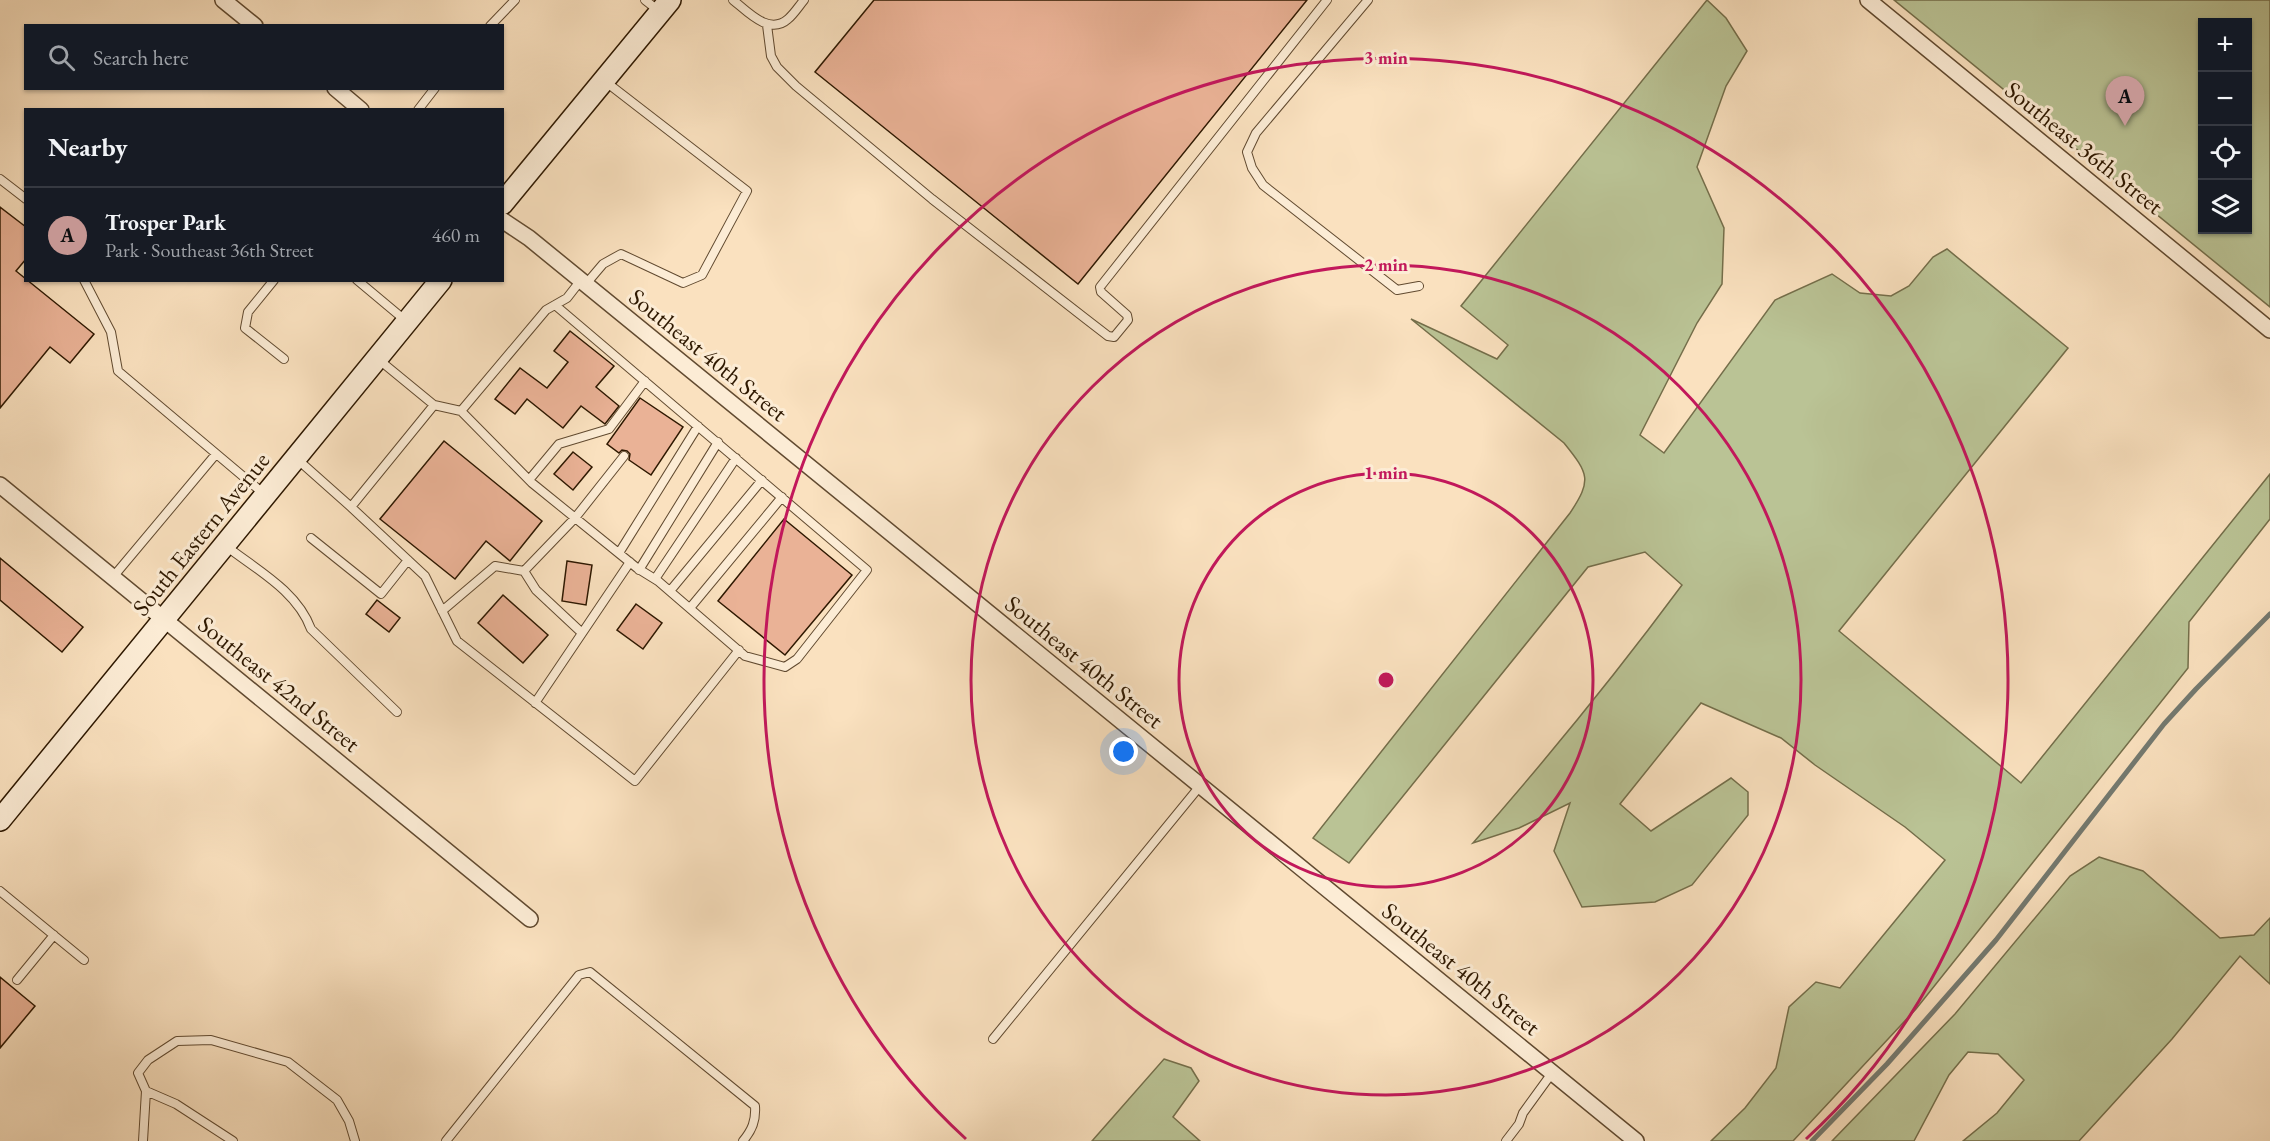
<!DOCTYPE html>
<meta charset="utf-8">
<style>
:root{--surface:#171b24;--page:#242831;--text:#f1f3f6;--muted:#9ea1a6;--line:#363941;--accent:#c59692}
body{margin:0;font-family:"EB Garamond",serif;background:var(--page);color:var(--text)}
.controls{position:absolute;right:18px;top:18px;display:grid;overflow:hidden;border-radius:0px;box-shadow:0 2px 4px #0004}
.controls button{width:54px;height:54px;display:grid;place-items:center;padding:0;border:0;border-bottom:2px solid var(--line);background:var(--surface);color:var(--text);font:30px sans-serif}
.you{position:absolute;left:1124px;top:752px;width:21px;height:21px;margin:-15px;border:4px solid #fff;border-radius:50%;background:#1a73e8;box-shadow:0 0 0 9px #1a73e833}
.badge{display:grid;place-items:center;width:39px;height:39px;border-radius:50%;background:var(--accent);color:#111;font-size:20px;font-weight:700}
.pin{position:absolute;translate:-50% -50px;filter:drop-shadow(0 2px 3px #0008)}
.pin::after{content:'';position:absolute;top:32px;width:21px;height:18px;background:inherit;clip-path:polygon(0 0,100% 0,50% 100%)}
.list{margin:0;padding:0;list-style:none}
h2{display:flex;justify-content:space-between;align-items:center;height:78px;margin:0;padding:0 24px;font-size:26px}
h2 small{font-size:20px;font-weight:400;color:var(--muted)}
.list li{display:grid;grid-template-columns:39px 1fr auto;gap:18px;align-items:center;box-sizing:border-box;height:96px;padding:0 24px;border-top:2px solid var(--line)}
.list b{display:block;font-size:22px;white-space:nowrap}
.list p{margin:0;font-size:20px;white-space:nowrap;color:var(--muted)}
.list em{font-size:20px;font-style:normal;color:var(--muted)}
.icon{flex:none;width:33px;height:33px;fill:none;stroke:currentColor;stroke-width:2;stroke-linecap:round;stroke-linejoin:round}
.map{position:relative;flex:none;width:2270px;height:1141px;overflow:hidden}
.search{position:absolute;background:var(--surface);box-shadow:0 2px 4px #0004;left:24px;top:24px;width:480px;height:66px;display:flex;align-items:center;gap:15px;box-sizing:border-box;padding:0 21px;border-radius:0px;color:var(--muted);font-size:22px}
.panel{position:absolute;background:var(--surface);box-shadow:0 2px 4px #0004;left:24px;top:108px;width:480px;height:174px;border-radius:0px}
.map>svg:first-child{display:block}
</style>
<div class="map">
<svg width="2270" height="1141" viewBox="0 0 2270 1141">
<rect width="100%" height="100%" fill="#fae1bf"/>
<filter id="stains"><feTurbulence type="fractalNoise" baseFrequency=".00333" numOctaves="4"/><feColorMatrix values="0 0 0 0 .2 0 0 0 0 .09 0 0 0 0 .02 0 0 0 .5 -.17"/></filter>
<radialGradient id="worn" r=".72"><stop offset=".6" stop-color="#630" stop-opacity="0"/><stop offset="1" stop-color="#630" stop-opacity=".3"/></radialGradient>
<path fill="#bac395" stroke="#746e4a" stroke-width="1.5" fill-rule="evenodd" d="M1707 0 1726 18 1747 51 1726 86 1697 167 1724 228 1722 284 1697 323 1640 435 1664 453 1775 300 1832 274 1860 293 1891 296 1909 286 1933 257 1947 249 2068 348 1839 631 2021 783 2270 474V519L2189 622 2188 668 1916 1009 1793 1141H1711L1745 1108 1776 1068 1789 1007 1816 982 1840 988 1945 860 1905 827 1815 765 1781 738 1701 703 1620 804 1651 831 1731 778 1748 792V815L1692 885 1655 902 1582 907 1554 851 1570 803 1519 828 1473 843C1546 760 1616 674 1682 585L1645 552 1588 567 1349 863 1313 838 1570 513C1592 480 1589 474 1564 443L1411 319 1497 359 1508 345 1461 306Z
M1894 0H2270V307ZM2248 22V230H2202V22Z
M2099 857 2143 871 2220 938 2254 935 2270 918V984L2240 956 2172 1039 2079 1141H1963L1997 1113 2024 1080 1998 1054 1968 1052 1949 1075 1914 1141H1832L1955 1014 2070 876Z
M1164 1059 1191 1068 1199 1081 1173 1117 1200 1141H1092Z"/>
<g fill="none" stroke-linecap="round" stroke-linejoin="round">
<path stroke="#747a71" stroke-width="5" d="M1812 1141 1887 1064 1996 940 2164 724 2196 689 2270 614"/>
</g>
<path fill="#eab296" stroke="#2e1800" stroke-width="1.5" d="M874 0H1307L1078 284 815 72Z
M0 207 26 227V259L16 271 94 334 70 363 50 347 0 408Z
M570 331 614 366 596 387 619 406 605 424 581 406 563 428 527 399 515 414 495 399 520 368 547 388 568 362 554 351Z
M640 398 683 427 651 475 629 460 630 454 627 451 622 450 619 453 607 444Z
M444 441 542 521 510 561 486 541 455 579 380 519Z
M573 452 592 467 573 490 554 474Z
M784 519 852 575 785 655 718 601Z
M0 558 83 627 62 652 0 600Z
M567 561 592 565 586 605 562 601Z
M503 595 548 635 523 663 478 623Z
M377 600 400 618 389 632 366 614Z
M636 604 662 623 643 649 617 630Z
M0 977 35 1006 0 1048Z"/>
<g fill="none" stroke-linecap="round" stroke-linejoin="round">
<defs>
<path id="service" d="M645 0 659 11
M733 0C747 11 769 36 788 19 794 14 799 6 804 0
M1368 0 1256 133 1247 152 1252 168 1263 185 1397 290 1419 286
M767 25 771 56 777 67 796 86 932 199 1086 319 1108 336 1114 337 1128 320 1127 315 1101 292 1100 287 1327 0
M490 26 515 0
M418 110 435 88
M0 179 26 199
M84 280 111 332 118 371 264 494
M274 280 248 312 245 328 284 359
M357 280 406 321
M586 284 603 264 621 254 683 283 702 275 747 191 606 82
M434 405 461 411 546 310 567 298 581 280
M461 411 532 483 637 568 658 581 745 656 785 667 797 659 867 570 555 305
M297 459 351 507 434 405 378 359
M529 480 559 444 609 429 645 381
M351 507 425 576 457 641 635 781 739 650
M311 538 381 594 408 560
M226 546C257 570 297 591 311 629L397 712
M619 553 698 426
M639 570 718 442
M524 571 575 518 624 456
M113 577 216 454
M655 579 736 458
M670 591 762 480
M690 608 782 497
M442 611 495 566 524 571 536 590 582 633
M535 703 630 562
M0 891 84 960
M17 980 54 935
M993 1039 1200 786
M143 1141 146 1091
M233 1141 176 1104 146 1091 138 1073 148 1060 177 1041 211 1040 288 1062 337 1100 349 1121 355 1141
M446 1141 579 975 590 972 755 1106C756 1121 752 1130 743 1141
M1506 1141 1519 1124 1523 1113 1552 1073"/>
<path id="minor" d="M223 0 255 26
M1868 0 2270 330
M335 88 361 110
M502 220 529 238 1636 1141
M0 485 530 919"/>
<path id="secondary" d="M502 204 670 0
M0 820 441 280"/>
</defs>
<use href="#service" stroke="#614a30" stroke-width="10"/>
<use href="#minor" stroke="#614a30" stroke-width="18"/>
<use href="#secondary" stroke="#2e1800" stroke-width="24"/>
<use href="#service" stroke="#fcecd5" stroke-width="8"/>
<use href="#minor" stroke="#fcecd5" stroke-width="15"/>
<use href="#secondary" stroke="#fcecd5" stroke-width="21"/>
</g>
<g fill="none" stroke="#c2185b" stroke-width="3">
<circle cx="1386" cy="680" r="207"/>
<circle cx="1386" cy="680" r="415"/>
<path d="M966 1139A622 622 0 1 1 1806 1139"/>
</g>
<g text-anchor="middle" stroke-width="6" stroke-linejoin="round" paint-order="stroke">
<g font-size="24" fill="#2e1800" stroke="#fcecd5">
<text transform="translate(2084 148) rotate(39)" y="8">Southeast 36th Street</text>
<text transform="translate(708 355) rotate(39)" y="8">Southeast 40th Street</text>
<text transform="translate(201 534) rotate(-51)" y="8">South Eastern Avenue</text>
<text transform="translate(1084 662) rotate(39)" y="8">Southeast 40th Street</text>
<text transform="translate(279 684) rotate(39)" y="8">Southeast 42nd Street</text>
<text transform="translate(1461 969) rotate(39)" y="8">Southeast 40th Street</text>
</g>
</g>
<circle cx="1386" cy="680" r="9" fill="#c2185b" stroke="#fcecd5" stroke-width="3"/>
<g font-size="18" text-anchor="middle" font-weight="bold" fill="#c2185b" stroke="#fcecd5" stroke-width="6" stroke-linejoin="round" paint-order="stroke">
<text x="1386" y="64">3 min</text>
<text x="1386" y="271">2 min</text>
<text x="1386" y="479">1 min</text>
</g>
<rect width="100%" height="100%" filter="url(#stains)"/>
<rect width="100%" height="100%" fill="url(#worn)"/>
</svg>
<div class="controls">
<button>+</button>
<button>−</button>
<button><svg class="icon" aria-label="locate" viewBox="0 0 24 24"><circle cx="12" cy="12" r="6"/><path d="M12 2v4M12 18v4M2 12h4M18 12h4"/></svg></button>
<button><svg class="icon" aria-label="layers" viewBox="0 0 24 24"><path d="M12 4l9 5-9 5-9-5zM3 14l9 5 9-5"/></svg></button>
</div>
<div class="you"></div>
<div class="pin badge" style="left:2125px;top:126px">A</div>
<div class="search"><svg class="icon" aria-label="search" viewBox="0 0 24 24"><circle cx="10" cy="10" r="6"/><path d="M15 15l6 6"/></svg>Search here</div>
<section class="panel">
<h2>Nearby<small></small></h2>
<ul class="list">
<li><span class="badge">A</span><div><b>Trosper Park</b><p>Park · Southeast 36th Street</p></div><em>460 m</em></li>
</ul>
</section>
</div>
